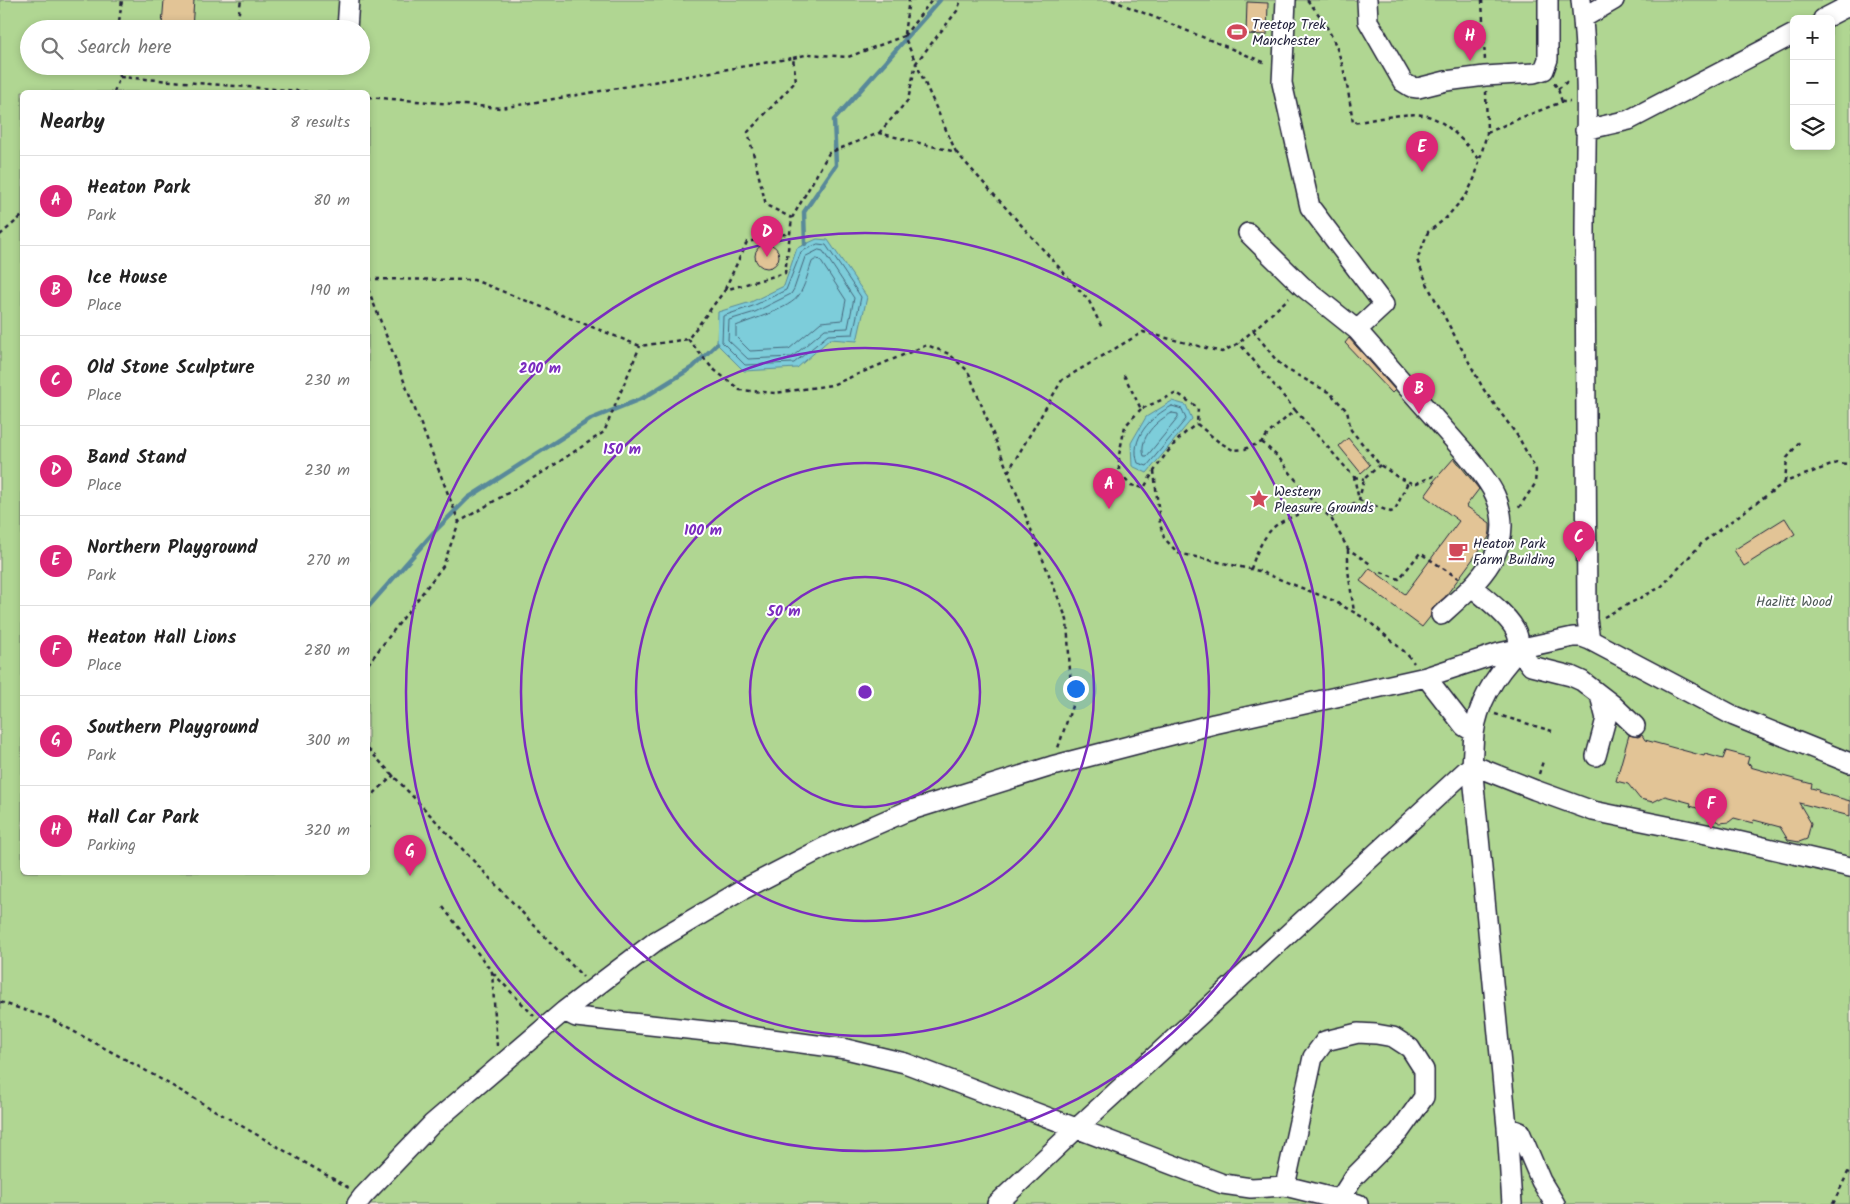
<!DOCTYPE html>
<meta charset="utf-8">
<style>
:root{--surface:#fff;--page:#f6f6f6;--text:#222;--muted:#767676;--line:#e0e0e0;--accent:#db2777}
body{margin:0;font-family:Kalam,sans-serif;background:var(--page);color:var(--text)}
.controls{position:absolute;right:15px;top:15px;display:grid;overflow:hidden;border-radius:8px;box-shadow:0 2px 8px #0003}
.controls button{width:45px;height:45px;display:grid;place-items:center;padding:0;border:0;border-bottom:1px solid var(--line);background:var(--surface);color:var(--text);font:25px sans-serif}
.you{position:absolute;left:1075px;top:688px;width:18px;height:18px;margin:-12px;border:4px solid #fff;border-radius:50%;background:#1a73e8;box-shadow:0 0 0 8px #1a73e833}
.badge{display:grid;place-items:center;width:32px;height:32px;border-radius:50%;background:var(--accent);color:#fff;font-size:16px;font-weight:700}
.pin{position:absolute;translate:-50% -41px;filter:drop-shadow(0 1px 2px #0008)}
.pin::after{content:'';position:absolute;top:26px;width:18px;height:15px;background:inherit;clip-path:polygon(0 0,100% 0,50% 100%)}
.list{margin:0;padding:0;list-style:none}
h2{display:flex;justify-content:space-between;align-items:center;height:65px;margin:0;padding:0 20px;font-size:21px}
h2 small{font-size:16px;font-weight:400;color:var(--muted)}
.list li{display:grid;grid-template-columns:32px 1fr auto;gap:15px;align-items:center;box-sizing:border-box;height:90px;padding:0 20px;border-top:1px solid var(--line)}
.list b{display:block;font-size:19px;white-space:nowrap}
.list p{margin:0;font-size:16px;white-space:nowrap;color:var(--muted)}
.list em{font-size:16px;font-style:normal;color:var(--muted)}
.icon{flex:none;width:28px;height:28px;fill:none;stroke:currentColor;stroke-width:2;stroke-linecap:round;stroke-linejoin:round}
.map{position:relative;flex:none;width:1850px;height:1204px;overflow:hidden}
.search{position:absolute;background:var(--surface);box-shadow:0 2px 8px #0003;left:20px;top:20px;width:350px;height:55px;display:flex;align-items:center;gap:12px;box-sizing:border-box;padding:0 18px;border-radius:28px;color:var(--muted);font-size:19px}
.panel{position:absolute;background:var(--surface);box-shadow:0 2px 8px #0003;left:20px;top:90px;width:350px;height:785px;border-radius:8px}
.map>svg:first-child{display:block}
</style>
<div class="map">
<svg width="1850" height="1204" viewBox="0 0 1850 1204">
<rect width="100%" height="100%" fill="#f6ede0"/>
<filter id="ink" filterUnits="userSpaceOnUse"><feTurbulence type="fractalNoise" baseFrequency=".02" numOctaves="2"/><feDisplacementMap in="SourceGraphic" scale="10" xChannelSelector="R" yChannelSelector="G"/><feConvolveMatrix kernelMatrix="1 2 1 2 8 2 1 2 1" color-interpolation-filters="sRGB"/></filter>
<g filter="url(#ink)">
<path fill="#b0d692" stroke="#697c66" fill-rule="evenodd" d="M0 0H1850V1204H0ZM1794 19H1831V146H1794ZM29 29H361V66H29ZM22 92H368V872H22Z"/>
<path fill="#7dcdda" stroke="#59899a" d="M817 239 828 240 867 297 857 341 830 339 797 368 744 371 717 344 718 312 751 302 784 286 797 248Z
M1172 401 1186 405 1192 419 1147 473 1132 466 1131 443 1146 417Z"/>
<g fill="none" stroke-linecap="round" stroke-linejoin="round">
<path stroke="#46667b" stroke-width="1" d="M818 244 826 245 861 297 853 334 828 335 794 363 745 365 722 342 723 316 753 306 786 290 801 252Z
M819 250 823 251 854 298 848 328 825 329 792 357 748 359 728 340 729 320 755 312 791 294 794 289 805 257Z
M817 259 820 260 846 300 842 320 821 322 789 349 750 351 736 337V326C752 319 790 309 799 295 805 286 808 273 812 262Z
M1172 406 1182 409 1186 419 1147 466 1138 463C1129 439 1151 416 1172 406Z
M1172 413 1178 414V418L1147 456H1144C1138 438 1157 420 1172 413Z"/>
<path stroke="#59899a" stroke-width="4.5" d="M805 244 804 212 836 165 834 120 940 0
M368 607 434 532 468 498 591 419 643 398 693 367 717 344"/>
</g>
<path fill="#e2c496" stroke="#22223b" d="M164 0H194L192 28 162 25Z
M1247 2 1268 3 1267 35 1246 34Z
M755 256a12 12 0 1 1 24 0a12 12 0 1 1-24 0Z
M1349 338 1395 390 1392 393 1345 343Z
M1348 438 1370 465 1361 473 1339 446Z
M1454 458 1479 489 1466 506 1490 523V531L1489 537 1445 597 1433 607 1430 617 1422 627 1360 581 1370 568 1405 594 1459 521 1425 496 1435 482H1433Z
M1785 518 1795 534 1744 566 1734 550Z
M1629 735 1638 737 1642 735 1645 740 1704 756 1705 754 1723 759 1726 751 1749 757 1747 764 1751 765 1750 767 1812 784 1811 788 1819 790 1818 792 1850 801V816L1799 803 1811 823 1807 839 1799 842 1788 840 1780 827 1754 820 1753 823 1734 818 1729 822 1720 823 1713 819 1708 811 1690 806 1691 803 1665 796 1653 802 1640 799 1628 784 1616 781Z"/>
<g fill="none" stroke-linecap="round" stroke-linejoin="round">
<defs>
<path id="minor" d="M1367 0 1368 21 1403 82 1411 87 1418 88 1446 81 1485 76 1534 73 1544 70 1548 59V0
M1581 0C1590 76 1585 158 1585 234 1585 363 1586 491 1587 619L1590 640
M1583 18 1614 0
M1823 19 1850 5
M347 29 349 0
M1585 130 1629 120 1794 34
M1248 233 1302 286 1357 330 1384 305 1310 207 1282 83 1286 0
M1357 330 1466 454C1476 466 1488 480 1495 495 1519 548 1477 583 1441 615
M1472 587C1485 598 1512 618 1517 634 1519 639 1519 645 1519 650 1497 673 1478 700 1474 734 1473 744 1473 754 1472 765L1535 790 1593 811 1716 836 1850 867
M1519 650 1531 666 1571 676 1582 681 1613 705 1635 726
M1426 677 1464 726 1474 732
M1596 756 1606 719 1600 695
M564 1011 576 1017 734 1034 846 1049 905 1063 1223 1184 1251 1188 1285 1186 1358 1204
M1507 1127 1520 1132 1541 1181 1555 1204
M1285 1186 1313 1057 1325 1041 1358 1033 1376 1034 1393 1037 1410 1048 1424 1070V1097L1399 1132 1354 1177 1340 1199V1204
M357 1204 363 1196 432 1124 564 1011 594 988 656 941 742 890 827 846 905 812 1052 766 1214 724 1426 677 1499 653 1573 637H1582L1590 640 1734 716 1850 763
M997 1204 1077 1128 1472 765 1507 1127 1512 1204"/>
</defs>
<use href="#minor" stroke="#22223b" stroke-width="22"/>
<path stroke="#22223b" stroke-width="2.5" stroke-dasharray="4 4" stroke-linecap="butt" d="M1112 0 1266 63
M1307 0C1341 38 1346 75 1353 123 1371 120 1406 112 1423 115 1445 118 1466 144 1480 160
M1482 0 1485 61
M118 29 122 0
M236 29 241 0
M904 34 909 0
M904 36 932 0
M793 58 809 54 848 57 904 36 916 63 957 11 961 0
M119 66 120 77
M1554 83 1558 89 1562 102
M1558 89 1568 81
M1486 91 1487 133 1475 177 1467 194 1445 219 1428 232 1417 260 1430 290 1484 390 1519 438 1536 470 1535 484 1518 509
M114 92 120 77 312 92
M368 97 501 108 793 58 796 81 748 132 766 205 792 218
M879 133 908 100 916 63 956 152
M1487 133 1520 118 1562 102H1570
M0 235 22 216
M368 279 474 280 640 346 688 339 725 290 785 273 792 218 829 153 879 133 956 152 1089 301 1102 328
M368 289 459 522
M725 289 747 242 790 233
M1253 330 1276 360 1286 369 1330 393 1347 411 1351 430 1380 465 1399 478 1414 484 1434 476
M688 339 712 368 740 390 775 393 832 385 927 345 949 354 968 371 1067 620 1072 706 1058 748
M1124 375 1141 409 1177 393 1198 408 1197 424
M1141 409 1125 426 1119 455V474L1131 485 1144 488C1157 465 1175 438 1197 424
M1295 410 1354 477 1359 500
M1197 424 1219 442 1233 450 1245 449 1262 442 1268 434 1295 410 1239 343
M1262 442 1279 458 1312 501 1331 518 1348 549 1372 565
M1154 471 1160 524 1164 538 1178 553 1259 571 1332 600 1366 619 1406 653 1414 663
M1008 472 1062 380 1143 332 1222 352 1239 343 1289 298
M1354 477 1364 479
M1785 482 1787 458 1800 441
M1359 500 1391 512 1395 510 1408 482
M1331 517 1359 500 1364 479 1380 465
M1348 549V570L1354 612
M1251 569C1255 555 1263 537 1274 527 1286 517 1304 514 1317 505
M1381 572 1399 579 1420 553 1458 578
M1604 617 1661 587 1704 541 1785 482 1837 463 1850 464
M368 664 443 566 459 522 545 471 604 432 640 346
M1495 714 1552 731
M368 749 583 977
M1539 774 1543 761
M368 799 394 775
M368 826V828
M443 907 492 972 497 1046
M493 973 534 1016
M0 1002 49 1018 143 1069 349 1188
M1833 1204 1850 1168"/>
<use href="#minor" stroke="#fff" stroke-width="19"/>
</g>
</g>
<g fill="none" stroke="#7b2cbf" stroke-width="2.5">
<circle cx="865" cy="692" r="115"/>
<circle cx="865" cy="692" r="229"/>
<circle cx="865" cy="692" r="344"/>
<circle cx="865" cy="692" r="459"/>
</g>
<defs>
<symbol id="stadium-bare" viewBox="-9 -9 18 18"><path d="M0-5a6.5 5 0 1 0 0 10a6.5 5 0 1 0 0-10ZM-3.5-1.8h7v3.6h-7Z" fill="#d1495b" stroke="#fff" stroke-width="2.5" paint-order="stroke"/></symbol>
<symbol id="sight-bare" viewBox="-9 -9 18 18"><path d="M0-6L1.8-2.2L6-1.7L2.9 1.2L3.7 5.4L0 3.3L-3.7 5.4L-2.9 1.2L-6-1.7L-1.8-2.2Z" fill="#d1495b" stroke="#fff" stroke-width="2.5" paint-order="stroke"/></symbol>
<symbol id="cafe-bare" viewBox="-9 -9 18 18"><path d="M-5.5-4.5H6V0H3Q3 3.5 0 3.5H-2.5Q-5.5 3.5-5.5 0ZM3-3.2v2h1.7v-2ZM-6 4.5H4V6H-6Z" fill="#d1495b" stroke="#fff" stroke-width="2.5" paint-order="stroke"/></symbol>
</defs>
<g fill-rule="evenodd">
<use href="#stadium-bare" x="1223" y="18" width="28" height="28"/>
<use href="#sight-bare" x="1245" y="485" width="28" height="28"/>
<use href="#cafe-bare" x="1444" y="537" width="28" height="28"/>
</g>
<g text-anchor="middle" stroke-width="4" stroke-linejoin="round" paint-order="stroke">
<g font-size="14" fill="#22223b" stroke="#fff" text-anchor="start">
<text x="1252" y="29">Treetop Trek<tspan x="1252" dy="16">Manchester</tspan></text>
<text x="1274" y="496">Western<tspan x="1274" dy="16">Pleasure Grounds</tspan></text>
<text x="1473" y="548">Heaton Park<tspan x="1473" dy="16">Farm Building</tspan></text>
</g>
<g font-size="14" fill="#4d5855" stroke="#fff">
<text x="1794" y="606">Hazlitt Wood</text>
</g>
</g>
<circle cx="865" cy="692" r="8" fill="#7b2cbf" stroke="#fff" stroke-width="2.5"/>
<g font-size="15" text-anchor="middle" font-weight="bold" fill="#7b2cbf" stroke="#fff" stroke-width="4" stroke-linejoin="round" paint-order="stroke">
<text x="540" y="373">200 m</text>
<text x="622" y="454">150 m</text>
<text x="703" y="535">100 m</text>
<text x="784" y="616">50 m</text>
</g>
</svg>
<div class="controls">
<button>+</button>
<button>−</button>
<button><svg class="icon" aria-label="layers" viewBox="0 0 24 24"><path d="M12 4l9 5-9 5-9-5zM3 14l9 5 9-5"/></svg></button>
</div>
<div class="you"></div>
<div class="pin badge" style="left:1109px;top:509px">A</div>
<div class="pin badge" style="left:1419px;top:414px">B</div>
<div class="pin badge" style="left:1579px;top:562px">C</div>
<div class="pin badge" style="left:767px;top:257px">D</div>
<div class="pin badge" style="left:1422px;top:172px">E</div>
<div class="pin badge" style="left:1711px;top:829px">F</div>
<div class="pin badge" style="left:410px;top:876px">G</div>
<div class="pin badge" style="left:1470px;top:61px">H</div>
<div class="search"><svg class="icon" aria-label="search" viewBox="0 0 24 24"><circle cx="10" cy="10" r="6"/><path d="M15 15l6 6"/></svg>Search here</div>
<section class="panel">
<h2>Nearby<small>8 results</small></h2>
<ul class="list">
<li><span class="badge">A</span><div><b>Heaton Park</b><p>Park</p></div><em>80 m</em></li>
<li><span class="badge">B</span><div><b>Ice House</b><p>Place</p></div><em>190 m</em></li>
<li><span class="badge">C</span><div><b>Old Stone Sculpture</b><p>Place</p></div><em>230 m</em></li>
<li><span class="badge">D</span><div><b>Band Stand</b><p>Place</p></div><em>230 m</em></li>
<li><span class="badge">E</span><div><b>Northern Playground</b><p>Park</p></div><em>270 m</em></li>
<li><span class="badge">F</span><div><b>Heaton Hall Lions</b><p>Place</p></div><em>280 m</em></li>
<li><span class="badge">G</span><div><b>Southern Playground</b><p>Park</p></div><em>300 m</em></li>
<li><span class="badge">H</span><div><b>Hall Car Park</b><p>Parking</p></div><em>320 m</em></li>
</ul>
</section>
</div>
